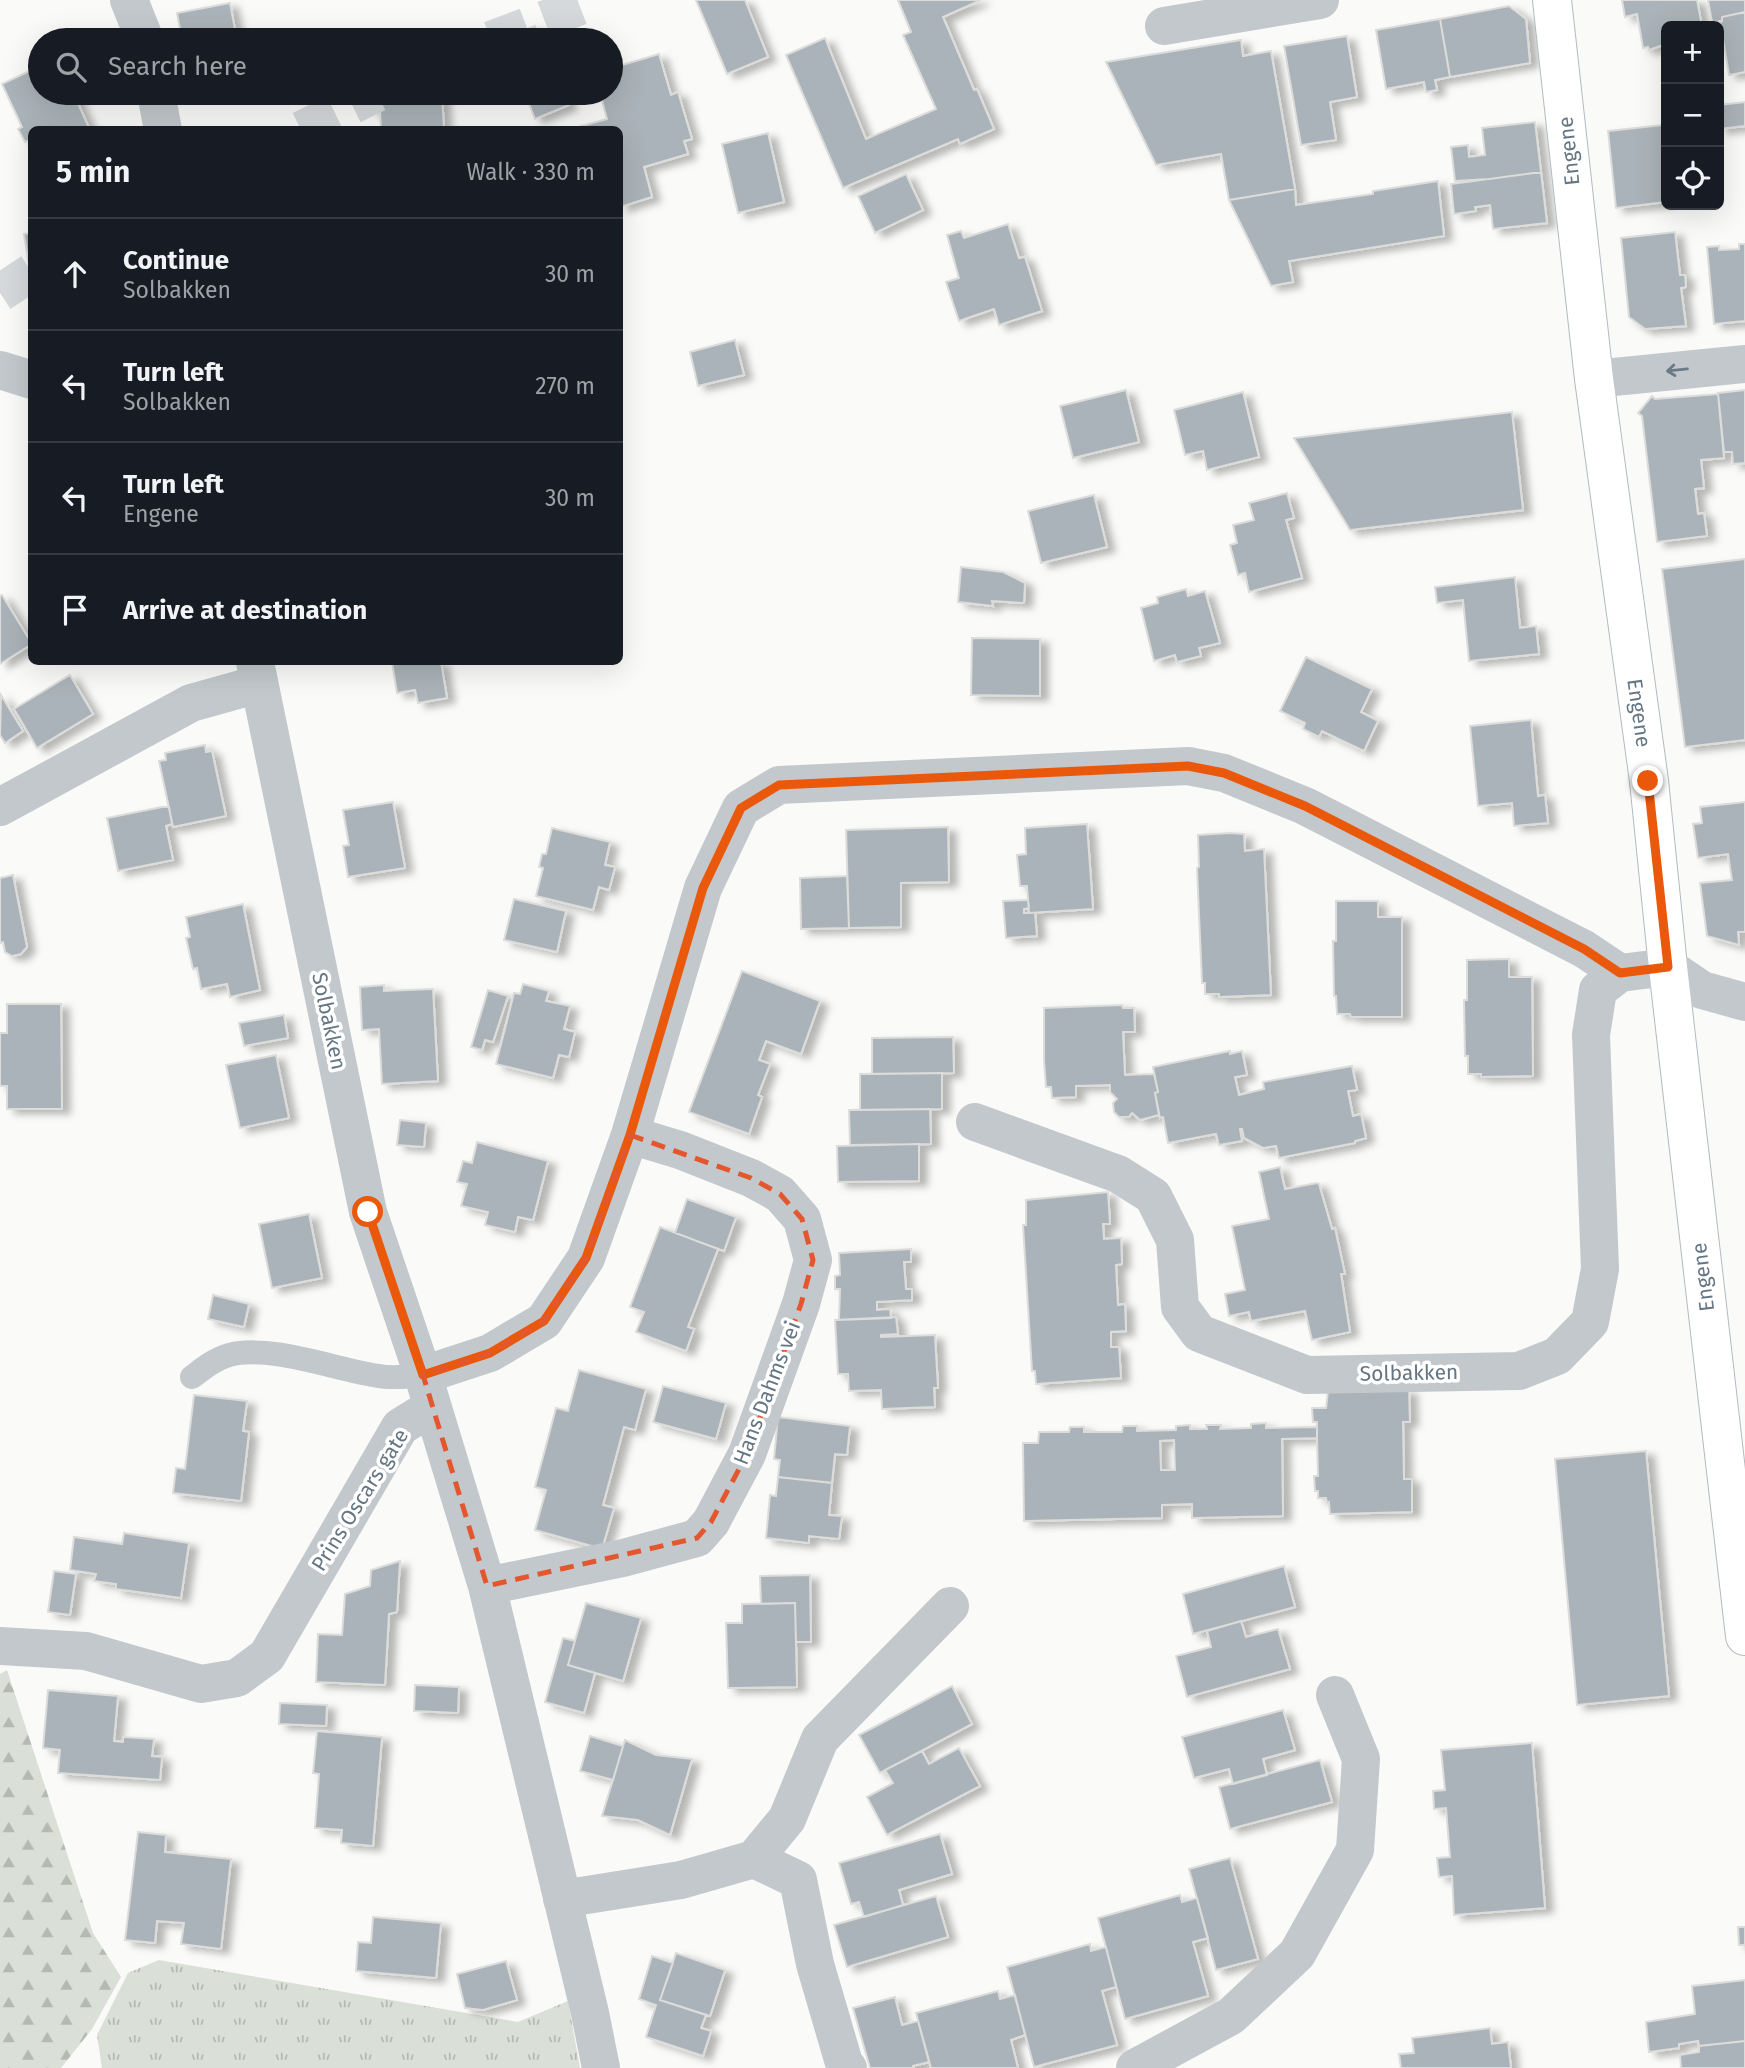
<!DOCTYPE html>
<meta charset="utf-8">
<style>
:root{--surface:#171b24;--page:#20242c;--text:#f1f3f6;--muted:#9ea1a6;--line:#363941}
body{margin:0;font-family:"Fira Sans",sans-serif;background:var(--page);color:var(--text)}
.controls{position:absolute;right:21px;top:21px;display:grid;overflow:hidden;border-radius:10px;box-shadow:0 7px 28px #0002}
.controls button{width:63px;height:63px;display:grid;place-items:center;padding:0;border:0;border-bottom:2px solid var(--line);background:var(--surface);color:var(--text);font:35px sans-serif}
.stop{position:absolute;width:21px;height:21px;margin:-16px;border:5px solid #ea580c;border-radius:50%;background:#fff}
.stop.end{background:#ea580c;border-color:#fff;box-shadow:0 2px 7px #0008}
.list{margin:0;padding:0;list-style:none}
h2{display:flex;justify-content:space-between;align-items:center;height:91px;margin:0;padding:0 28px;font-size:30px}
h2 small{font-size:23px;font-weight:400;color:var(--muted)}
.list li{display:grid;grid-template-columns:46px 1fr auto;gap:21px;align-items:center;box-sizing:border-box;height:112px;padding:0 28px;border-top:2px solid var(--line)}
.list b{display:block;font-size:26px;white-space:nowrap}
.list p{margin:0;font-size:23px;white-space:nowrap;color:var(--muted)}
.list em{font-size:23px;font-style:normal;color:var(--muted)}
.icon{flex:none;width:38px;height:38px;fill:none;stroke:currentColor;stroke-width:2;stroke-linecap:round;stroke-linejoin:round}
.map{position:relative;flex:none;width:1745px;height:2068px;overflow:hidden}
.search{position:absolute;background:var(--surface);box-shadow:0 7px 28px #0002;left:28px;top:28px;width:595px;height:77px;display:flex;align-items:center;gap:18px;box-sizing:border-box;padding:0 24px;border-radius:38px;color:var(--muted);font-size:26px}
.panel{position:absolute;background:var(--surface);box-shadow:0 7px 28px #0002;left:28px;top:126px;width:595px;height:539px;border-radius:10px}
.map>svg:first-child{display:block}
</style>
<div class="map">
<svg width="1745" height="2068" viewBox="0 0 1745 2068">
<defs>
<pattern id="grass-tufts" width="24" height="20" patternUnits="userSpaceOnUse" patternTransform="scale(1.75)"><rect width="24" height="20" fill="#dadfd7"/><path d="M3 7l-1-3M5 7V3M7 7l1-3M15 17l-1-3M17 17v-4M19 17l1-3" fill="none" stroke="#b4b9b4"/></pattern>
<pattern id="forest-firs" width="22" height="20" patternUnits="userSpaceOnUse" patternTransform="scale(1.75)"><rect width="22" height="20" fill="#dadfd7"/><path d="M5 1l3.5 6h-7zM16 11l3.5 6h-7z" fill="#b4b9b4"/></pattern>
<filter id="shadow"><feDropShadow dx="8" dy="4.5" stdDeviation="3.5" flood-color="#0004"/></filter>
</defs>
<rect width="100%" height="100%" fill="#fafaf8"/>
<path fill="url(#grass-tufts)" d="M159 1960 518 2022 568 2001 580 2068H102L97 2035 128 1973Z"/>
<path fill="url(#forest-firs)" d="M7 1670 93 1933 121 1977 92 2029 61 2068H0V1674Z"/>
<path fill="#aab3b9" stroke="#dcdcda" stroke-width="2" fill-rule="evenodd" filter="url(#shadow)" d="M696 0H745L768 57 727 74Z
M898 0H981L943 17 974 90 977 89 994 129 960 144 958 139 843 188 786 55 825 38 866 139 936 109 903 35 911 32Z
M1622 0H1697L1702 26H1666V44L1649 50 1648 47 1643 48 1637 14 1625 17Z
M1708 0H1745V12L1722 17V21L1712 22Z
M230 3 237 40H182L177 13Z
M1509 6 1526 19 1530 63 1450 77 1440 19Z
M1745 12V72L1729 75 1720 21H1722V17Z
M1440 19 1450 77 1435 80 1437 90 1426 92 1424 82 1386 89 1376 30Z
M535 26 541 40H502Z
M1347 36 1357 97 1330 102 1336 140 1301 145 1284 46Z
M1241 40 1243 56 1271 51 1295 189 1229 200 1221 154 1156 165 1106 62Z
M659 54 671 95 678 92 692 139 684 141 688 154 644 167 652 197 620 207V130L575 128 607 119 600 93H611V86L617 85 612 68Z
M40 66V93H84L75 97 90 130H32V148L28 141 25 142 18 129 22 127 2 84Z
M370 93H442L444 130H381L380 111 372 112Z
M525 93H564L569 105 535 119Z
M1745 102V126L1719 129V105Z
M1535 122 1541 172 1489 179 1455 181 1451 147 1468 145 1469 157 1485 155 1482 128Z
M1663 125 1666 154V202L1616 208 1608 131Z
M768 133 784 202 738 213 722 144Z
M1541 172 1547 223 1493 229 1490 205 1475 207 1476 211 1454 214 1451 184Z
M906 174 923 210 875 233 858 196Z
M1438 181 1444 236 1289 261 1293 282 1271 286 1229 200 1295 189 1296 205 1373 194V191Z
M1008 224 1019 258 1025 257 1042 311 999 325 994 309 959 321 946 282 959 278 947 235 961 231 964 238Z
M1675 232 1680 275H1685L1686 287 1681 288 1686 326 1645 329 1629 317 1621 238Z
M32 233V284L24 234Z
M1739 244H1745V321L1714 324 1707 247 1719 246V250L1739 249Z
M735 340 744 375 698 386 690 352Z
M1126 390 1139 442 1073 458 1060 406Z
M1745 390V463L1733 464 1732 452H1724L1718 393Z
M1243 392 1259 457 1207 470 1203 451 1185 455 1174 410Z
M1718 394 1724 458 1701 460 1704 488 1695 489 1698 514 1704 513 1707 536 1657 542 1642 416 1638 413 1652 396 1655 399Z
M1512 412 1523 510 1350 530 1294 438Z
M1287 493 1294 518 1286 520 1302 578 1249 592 1245 573 1238 575 1230 545 1237 543 1233 525 1254 520 1249 503Z
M1094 495 1107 547 1041 563 1028 511Z
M1745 559V740L1685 747 1662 569Z
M961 567 1003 572 1025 583 1024 603 992 601 993 606 958 602Z
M1515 577 1520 628 1536 626 1539 654 1469 661 1463 600 1437 603 1435 587Z
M1186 589 1188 596 1205 591 1220 643 1199 648 1201 656 1177 662 1175 655 1154 661 1141 608 1158 603 1157 597Z
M2 595 32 644 0 664V596Z
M972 638 1040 639V696L971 695Z
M1306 657 1372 689 1361 712 1378 721 1364 751 1322 731 1319 737 1303 729 1305 723 1280 711Z
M392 662H441L447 698 418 703 415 690 397 693Z
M70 675 93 714 37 748 14 709Z
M1 695 23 731 5 743 0 735Z
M1531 720 1538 796 1545 795 1548 823 1514 826 1512 803 1478 806 1470 726Z
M205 745 206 752 212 751 226 816 173 827 159 761 166 760 165 753Z
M393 802 405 868 348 877 343 846 349 845 343 810Z
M1745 802V932H1738L1739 945 1707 936 1700 883 1732 880 1728 854 1698 858 1693 824 1702 823 1700 807Z
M162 807H169L172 824 166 826 173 860 118 871 107 818Z
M1087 824 1093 909 1029 913 1027 886H1020L1017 855 1026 854 1025 828Z
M948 827 949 882 901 883V927L849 928 846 830Z
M552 828 610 842 605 865 615 867 609 890 599 887 593 910 536 896 543 868 539 867 542 854H546Z
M1230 833 1244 834 1245 851 1264 849 1271 995 1219 997V994H1205V983H1202L1197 868 1199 867 1198 835Z
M13 875 27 947 21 954 12 956 5 952 3 942 0 943V878Z
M847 876 849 928 801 929 800 878Z
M514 899 566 911 557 952 504 940Z
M1028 900 1029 908 1024 909V913H1035L1037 936 1006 938 1003 901Z
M1336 901H1378V917H1402V1017H1351L1350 1014H1337L1336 996H1334L1333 941H1336Z
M243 904 260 990 230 997 227 984 201 989 197 968 193 969 186 938 190 937 186 917Z
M1509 959V977H1532L1533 1076 1481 1077V1074H1468V1056H1465L1464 1000H1467V960Z
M742 971 820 1001 801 1054 766 1041 759 1060 770 1064 758 1095 762 1097 749 1134 689 1112Z
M523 984 549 991 546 1001 570 1006 564 1029 575 1032 569 1057 559 1055 553 1078 496 1064 514 993 520 994Z
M384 985V991L433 989 438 1081 382 1084 379 1029 362 1030 360 987Z
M488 990 508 996 493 1042 485 1040 482 1050 471 1047Z
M7 1004H61L62 1109H7V1086H0V1033H7Z
M1122 1005 1123 1008H1134L1135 1032H1123L1125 1075 1154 1074 1158 1092 1155 1093 1159 1115 1140 1120 1132 1113 1129 1117H1119L1114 1112 1113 1103 1117 1099 1110 1092V1085L1076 1086V1097L1052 1098 1051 1087H1046L1044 1060V1008Z
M284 1015 288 1038 244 1046 239 1023Z
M953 1037 954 1073 872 1074V1038Z
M1230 1051V1054L1242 1051 1247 1075 1235 1077 1239 1095 1264 1089 1263 1082 1352 1066 1357 1090 1348 1091 1353 1116 1361 1114 1366 1138 1355 1141V1143L1279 1158 1276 1146 1263 1148 1244 1138 1242 1129H1240L1242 1141 1219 1145 1216 1134 1168 1143 1163 1117 1160 1118 1155 1093 1158 1092 1153 1067Z
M276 1055 289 1118 240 1128 226 1065Z
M942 1073V1109L860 1110V1074Z
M930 1109 931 1144 850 1145 849 1110Z
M400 1120 426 1123 424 1147 397 1145Z
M477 1142 548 1161 533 1220 518 1217 515 1232 485 1225 488 1212 461 1206 467 1184 457 1182 463 1161 472 1163Z
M919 1144V1181L838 1182 837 1146Z
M1280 1167 1285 1189 1317 1183 1319 1184 1332 1229 1335 1228 1345 1274H1341L1350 1332 1312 1340 1305 1311 1251 1321 1249 1312 1229 1316 1225 1294 1245 1290 1232 1226 1269 1219 1259 1172Z
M1108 1192 1110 1224H1103L1104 1239 1121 1238 1122 1264 1116 1265 1118 1305 1125 1304 1126 1331 1111 1332V1347H1119L1121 1378 1036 1384 1035 1371H1032L1023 1225H1026V1200Z
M687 1199 736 1217 724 1251 675 1233Z
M309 1214 322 1278 272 1288 259 1224Z
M660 1227 718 1249 688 1327 694 1329 686 1351 636 1332 644 1312 630 1307Z
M911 1249V1262H904L906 1289H912V1300L877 1302V1310L890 1309 891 1318 839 1320 840 1289H835V1276L840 1275 839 1253Z
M213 1295 249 1304 244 1327 208 1319Z
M896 1317 898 1334 881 1335V1337L935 1335 938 1388H934L935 1407 882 1409 881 1390 849 1391 848 1374H838L835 1320Z
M579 1370 646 1389 635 1430 624 1427 603 1505 614 1508 602 1549 535 1530 546 1490 535 1487 556 1408 568 1411Z
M663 1386 726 1403 716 1439 653 1422Z
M1409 1390 1410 1422H1403L1404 1479H1412V1512L1330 1514 1329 1502 1327 1503 1326 1498H1318V1491H1315L1314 1476H1318L1317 1438V1422H1313L1312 1408H1326L1328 1391Z
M194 1395 247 1401 243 1431 249 1432 241 1501 173 1493 176 1468 185 1469Z
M778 1417 850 1426 847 1455 835 1454 832 1483 778 1477 780 1460 774 1459Z
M1266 1423V1428L1317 1427V1438L1282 1439 1283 1516 1192 1518V1504L1162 1505V1518L1024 1521 1023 1443H1038L1039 1432H1069L1070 1427H1084V1432H1122L1123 1426H1137V1431L1176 1430V1426L1190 1425V1429H1207L1206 1425H1221L1220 1429 1251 1428V1424ZM1174 1440 1175 1470H1161L1160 1441Z
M1646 1451 1669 1696 1577 1705 1555 1459Z
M778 1477 832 1483 829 1515 842 1516 839 1539 809 1536V1543L766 1538 770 1495 776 1496Z
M124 1533 189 1543 181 1598 116 1589V1584L94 1581 96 1574 70 1570 74 1537 122 1544Z
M400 1561 397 1612 389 1614 385 1685 316 1682 318 1634 342 1635 345 1594 370 1586 371 1570Z
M1284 1566 1295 1607 1193 1634 1183 1594Z
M54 1571 76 1574 70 1615 48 1612Z
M810 1575 811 1642H796L795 1603 761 1604 760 1576Z
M586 1603 641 1618 623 1681 568 1665Z
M795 1603 797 1687 728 1688 726 1623H742V1604Z
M1241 1621 1246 1637 1278 1629 1290 1669 1187 1697 1176 1656 1211 1647 1207 1631Z
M563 1638 575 1641 568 1665 595 1673 584 1713 545 1702Z
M415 1685 459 1687 458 1713 414 1711Z
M952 1686 972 1724 880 1773 859 1735Z
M48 1690 118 1696 114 1741 123 1742V1737L154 1739 152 1756 162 1757 160 1780 58 1773 60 1750 43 1748Z
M280 1703 327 1705 326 1726 279 1724Z
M1283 1710 1295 1750 1263 1759 1267 1775 1233 1784 1229 1769 1194 1778 1182 1737Z
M317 1731 382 1737 373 1846 341 1843 342 1830 315 1828 319 1774 313 1773Z
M590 1736 623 1746 613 1780 580 1771Z
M625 1740 656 1755 692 1759 670 1835 638 1820 602 1816Z
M1532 1743 1545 1908 1454 1915 1452 1876 1439 1877 1437 1858 1450 1857 1446 1808 1434 1809 1433 1791 1445 1790 1441 1750Z
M959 1748 980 1786 887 1835 867 1797 893 1783 885 1770 922 1751 929 1764Z
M1320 1760 1332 1802 1230 1829 1219 1787Z
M138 1832 166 1835 165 1852 231 1859 221 1949 181 1944 184 1923 157 1921 155 1943 125 1940Z
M940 1834 952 1874 899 1890 903 1905 864 1917 859 1902 851 1904 839 1863Z
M1230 1858 1258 1959 1216 1970 1189 1869Z
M1180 1895 1182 1902 1197 1898 1208 1938 1193 1942 1208 1996 1125 2019 1098 1918Z
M936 1896 948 1937 847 1967 834 1925Z
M373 1917 441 1923 436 1978 356 1971 358 1942 371 1943Z
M1738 1927H1745V1945H1739Z
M1090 1944 1091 1951 1106 1947 1116 1987 1102 1991 1117 2045 1034 2067 1007 1967Z
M676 1953 725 1970 710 2016 660 2000Z
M652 1956 673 1963 660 2000 706 2015 701 2028 711 2031 703 2056 646 2037 656 2005 639 1999Z
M506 1961 517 2000 483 2010 465 2008 457 1974Z
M1745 1980V2041L1699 2046 1698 2041 1679 2044V2048L1649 2052 1646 2022 1695 2014 1692 1986Z
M998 1991 1000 1999 1015 1995 1025 2035 1011 2040 1018 2068H931L916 2013Z
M895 1997 902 2025 918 2021 929 2062 913 2066 914 2068H870L853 2008Z
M1490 2028 1492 2044 1508 2042 1511 2068H1401L1399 2054 1414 2053 1412 2038Z
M1745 2041V2068H1681L1680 2055 1699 2052V2046Z"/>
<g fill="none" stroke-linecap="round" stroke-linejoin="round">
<path stroke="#d5d9db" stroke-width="38" stroke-dasharray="38 19" stroke-linecap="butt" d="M491 40 596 0
M301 130 377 93
M0 293 32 272"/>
<defs>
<path id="secondary" d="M1552 0 1594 379 1649 781 1668 967 1745 1636"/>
</defs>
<use href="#secondary" stroke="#b3babf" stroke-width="40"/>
<path stroke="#c3c8cc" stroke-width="24" d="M192 1377C204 1368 215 1359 229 1355 270 1344 337 1370 379 1376 393 1379 409 1376 423 1375"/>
<path stroke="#c3c8cc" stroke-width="38" d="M129 0 145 40
M1164 26 1320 0
M156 93 163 130
M0 370 32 380
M1594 379 1745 364
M255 662 368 1212 423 1375 487 1586 590 2013 601 2068
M0 807 191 703 259 684
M975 1122 1118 1174 1153 1196 1175 1240 1180 1307 1199 1333 1307 1375 1519 1371 1557 1356 1590 1322 1600 1269 1591 1035 1598 990 1620 973 1668 967 1702 990 1745 1002
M423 1375 490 1353 544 1321 586 1258 630 1135 703 888 741 808 779 785 1188 766 1224 773 1305 806 1584 949 1620 973
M487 1586 623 1558 697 1538 711 1522 747 1454 801 1304 813 1260 802 1219 780 1194 751 1178 680 1150 630 1135
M0 1646 86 1651 201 1684 237 1678 267 1656 400 1427 432 1407
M754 1859 787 1819 820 1739 950 1606
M562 1899 681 1880 754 1859 798 1880 815 1964 844 2063 848 2068
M1135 2068 1231 2016 1297 1954 1355 1850 1361 1759 1335 1695"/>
<use href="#secondary" stroke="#fff" stroke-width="38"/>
</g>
<defs><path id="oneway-shaft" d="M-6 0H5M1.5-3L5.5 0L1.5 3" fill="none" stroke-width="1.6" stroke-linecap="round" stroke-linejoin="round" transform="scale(1.75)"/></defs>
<use stroke="#6a7a87" href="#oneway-shaft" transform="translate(1677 370) rotate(174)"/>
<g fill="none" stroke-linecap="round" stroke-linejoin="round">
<path stroke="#ea580c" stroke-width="9" d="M368 1212 423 1375 490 1353 544 1321 586 1258 630 1135 703 888 741 808 779 785 1188 766 1224 773 1305 806 1584 949 1620 973 1668 967 1648 781"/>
</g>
<path fill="none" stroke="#e4572e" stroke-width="5" stroke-dasharray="14 9" stroke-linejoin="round" d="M630 1135 751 1178 780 1194 802 1219 813 1260 801 1304 747 1454 711 1522 697 1538 487 1586 423 1375 490 1353 544 1321 586 1258Z"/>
<g text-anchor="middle" stroke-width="7" stroke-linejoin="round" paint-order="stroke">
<g font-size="21" fill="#657683" stroke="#fff">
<text transform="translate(1569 151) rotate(-96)" y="7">Engene</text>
<text transform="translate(1639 713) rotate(82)" y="7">Engene</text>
<text transform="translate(329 1021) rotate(78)" y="7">Solbakken</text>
<text transform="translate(1703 1277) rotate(-97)" y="7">Engene</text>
<text transform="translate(1409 1373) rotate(-1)" y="7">Solbakken</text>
<text transform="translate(767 1393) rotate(-69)" y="7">Hans Dahms vei</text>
<text transform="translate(360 1500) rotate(-58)" y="7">Prins Oscars gate</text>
</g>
</g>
</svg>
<div class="controls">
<button>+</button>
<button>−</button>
<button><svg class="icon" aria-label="locate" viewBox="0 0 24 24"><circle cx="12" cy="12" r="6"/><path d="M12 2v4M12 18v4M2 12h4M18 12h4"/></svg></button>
</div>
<div class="stop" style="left:368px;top:1212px"></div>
<div class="stop end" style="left:1648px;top:781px"></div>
<div class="search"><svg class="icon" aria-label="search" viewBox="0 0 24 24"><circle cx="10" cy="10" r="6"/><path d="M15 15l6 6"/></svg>Search here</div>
<section class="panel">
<h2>5 min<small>Walk · 330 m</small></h2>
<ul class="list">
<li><svg class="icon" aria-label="ahead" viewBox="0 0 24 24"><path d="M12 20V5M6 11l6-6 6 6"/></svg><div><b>Continue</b><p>Solbakken</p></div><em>30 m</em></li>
<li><svg class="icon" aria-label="left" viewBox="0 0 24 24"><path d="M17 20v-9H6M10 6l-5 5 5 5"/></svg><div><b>Turn left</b><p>Solbakken</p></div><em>270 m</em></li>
<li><svg class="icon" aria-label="left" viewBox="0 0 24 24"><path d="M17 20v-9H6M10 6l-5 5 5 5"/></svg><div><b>Turn left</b><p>Engene</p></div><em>30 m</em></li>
<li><svg class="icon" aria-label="arrive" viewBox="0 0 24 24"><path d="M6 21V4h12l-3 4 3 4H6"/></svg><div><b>Arrive at destination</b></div></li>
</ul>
</section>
</div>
